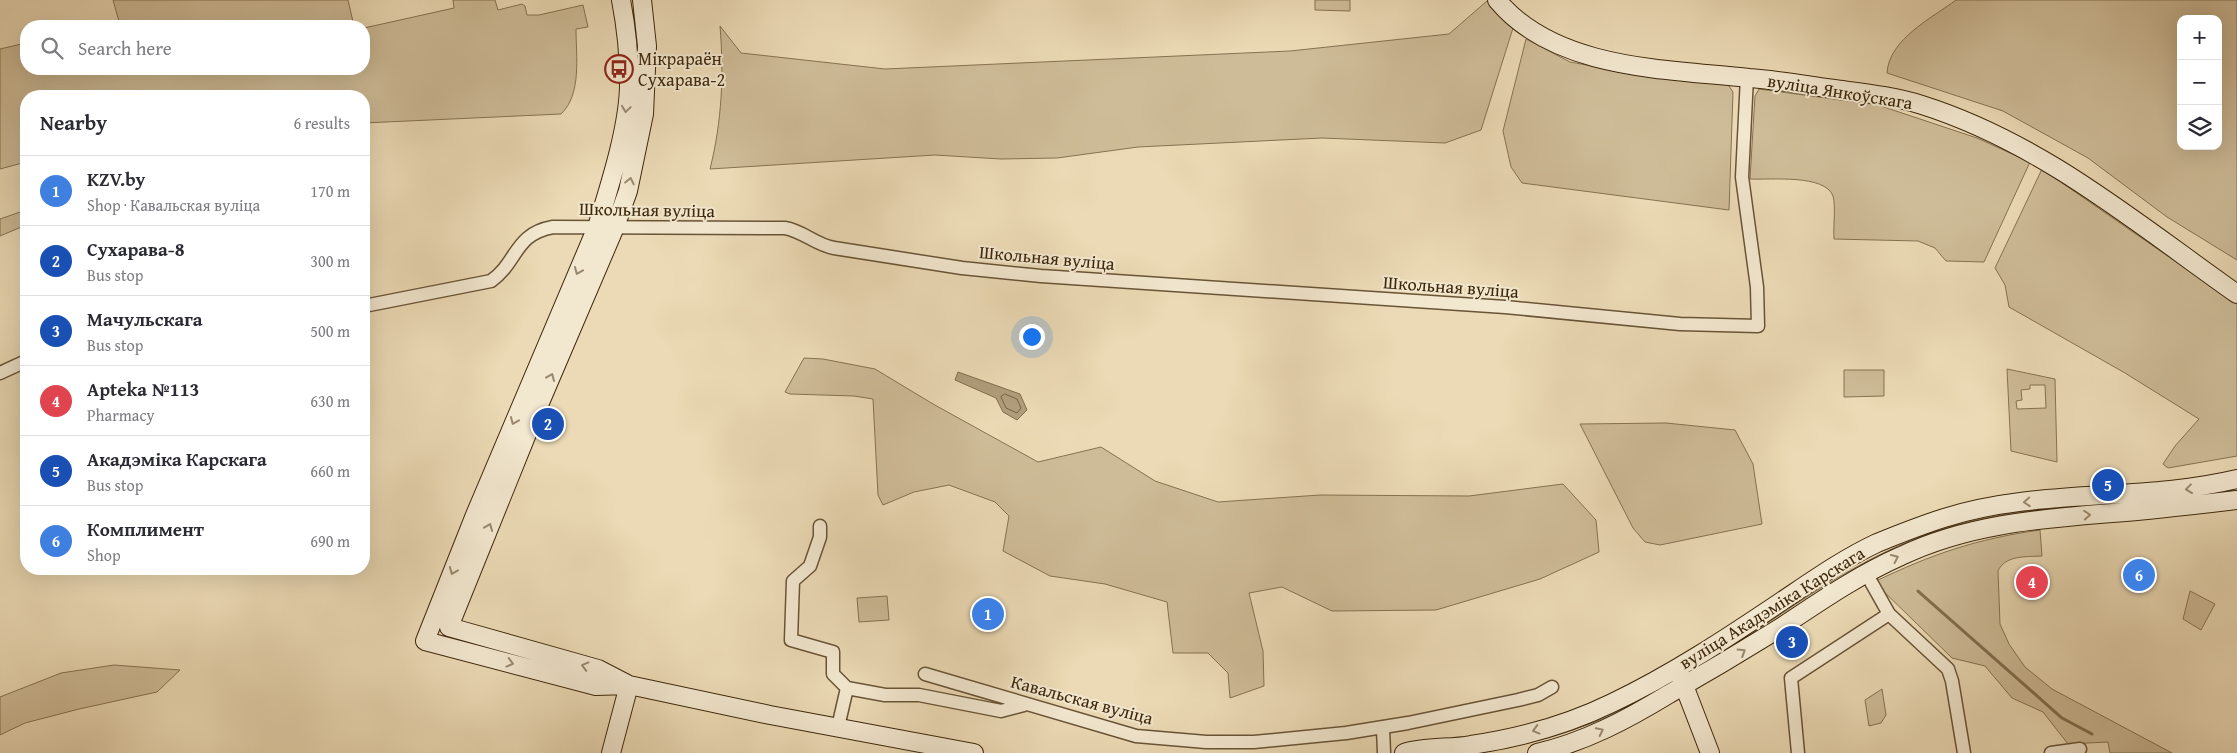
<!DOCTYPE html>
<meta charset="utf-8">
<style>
:root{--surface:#fff;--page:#f7f7f7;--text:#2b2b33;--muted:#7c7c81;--line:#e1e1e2;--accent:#2563eb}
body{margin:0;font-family:"Gentium Book Plus",serif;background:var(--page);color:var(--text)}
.controls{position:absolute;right:15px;top:15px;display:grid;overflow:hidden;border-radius:10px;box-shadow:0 5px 20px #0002}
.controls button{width:45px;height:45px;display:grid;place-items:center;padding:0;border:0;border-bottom:1px solid var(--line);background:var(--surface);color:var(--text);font:25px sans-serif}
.you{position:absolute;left:1031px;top:336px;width:18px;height:18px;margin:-12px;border:4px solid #fff;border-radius:50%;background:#1a73e8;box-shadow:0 0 0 8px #1a73e833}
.badge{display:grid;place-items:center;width:32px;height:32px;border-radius:50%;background:var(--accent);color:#fff;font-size:16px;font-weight:700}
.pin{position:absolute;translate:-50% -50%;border:2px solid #fff;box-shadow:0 1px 5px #0006}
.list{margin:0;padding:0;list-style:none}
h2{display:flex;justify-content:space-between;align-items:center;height:65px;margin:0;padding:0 20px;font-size:21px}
h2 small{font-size:16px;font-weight:400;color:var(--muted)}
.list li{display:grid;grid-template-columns:32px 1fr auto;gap:15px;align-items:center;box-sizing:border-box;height:70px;padding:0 20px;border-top:1px solid var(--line)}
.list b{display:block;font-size:19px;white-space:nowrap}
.list p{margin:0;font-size:16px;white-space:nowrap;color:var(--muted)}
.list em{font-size:16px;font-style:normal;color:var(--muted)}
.icon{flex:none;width:28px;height:28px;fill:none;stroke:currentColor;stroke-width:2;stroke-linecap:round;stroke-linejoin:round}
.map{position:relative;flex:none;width:2237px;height:753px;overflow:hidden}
.search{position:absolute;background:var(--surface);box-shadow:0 5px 20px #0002;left:20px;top:20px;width:350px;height:55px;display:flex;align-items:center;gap:12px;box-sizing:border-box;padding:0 18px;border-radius:20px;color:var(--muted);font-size:19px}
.panel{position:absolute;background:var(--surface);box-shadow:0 5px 20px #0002;left:20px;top:90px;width:350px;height:485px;border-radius:20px}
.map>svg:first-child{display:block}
</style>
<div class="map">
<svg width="2237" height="753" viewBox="0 0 2237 753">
<rect width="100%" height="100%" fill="#ebdab5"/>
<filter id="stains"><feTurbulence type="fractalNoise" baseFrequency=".004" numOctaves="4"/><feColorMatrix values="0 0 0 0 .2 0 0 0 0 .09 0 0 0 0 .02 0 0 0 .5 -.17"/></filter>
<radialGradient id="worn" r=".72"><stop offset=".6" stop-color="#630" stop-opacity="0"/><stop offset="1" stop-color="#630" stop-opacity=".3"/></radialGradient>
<path fill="#cebc98" stroke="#867252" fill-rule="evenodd" d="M113 0H348L354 26H117L120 25Z
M453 0H495L498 10 522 4 525 6 527 15H539L583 5 588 27 576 29C576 56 582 94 561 114L364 123V96H26V162L0 169V49L26 43V69H364V28L454 8Z
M1315 0H1350V11L1315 10Z
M1956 0H2237V260L2167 217 2088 158 2003 111 1887 73C1889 39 1932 18 1956 0ZM2181 19H2218V146H2181Z
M1487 1 1513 28 1481 130 1445 143 1322 138 1138 147 1057 158 1001 159 935 155 710 169C722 121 724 75 720 26L741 53 885 69 1290 51 1449 34Z
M1526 39 1570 62 1641 75 1727 83 1733 92 1729 210 1522 183 1511 167 1503 131Z
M1759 89 1878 105 1977 138 2030 162 1984 262 1946 261 1935 248 1918 241 1834 239C1833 228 1836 206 1833 196 1825 174 1770 180 1750 179L1755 96Z
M2042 169 2237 304V456L2168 468 2163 464 2175 446 2199 419 2125 373 2009 307 2005 285 1995 268Z
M26 210V225L0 236V219Z
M804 358 823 359 875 369 933 404 1038 462 1101 447 1155 481 1218 502 1320 495 1469 496 1563 484 1596 520 1599 552 1540 579 1436 610 1332 611 1282 587 1249 593 1263 651 1264 686 1230 698 1228 673 1208 653H1173L1167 602 1105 584 1050 576 1003 551 1009 516 995 502 949 485 914 492 883 505 878 495 873 399 854 396 790 394 785 392Z
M2007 369 2055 379 2057 462 2011 451ZM2030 385H2045L2046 408 2017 409 2016 401 2022 400 2021 390 2030 389Z
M1844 370H1884V396L1844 397Z
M1666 423 1735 430 1753 464 1762 524 1660 545 1645 542 1633 528 1580 424Z
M2157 501 1981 521 1713 662 1712 661C1785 612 1860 554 1946 528 2014 507 2086 506 2157 501Z
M2040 530 2042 556C2026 557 2005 555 1998 571L2000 624 2009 644 2025 667 2052 689 2172 753H2110L2108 742 2068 744 2043 712 2012 698 1985 666 1952 658 1874 582C1932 554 1976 539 2040 530Z
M2190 591 2215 604 2201 630 2183 619Z
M887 596 889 620 859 622 857 598Z
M114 665 180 670 157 692 79 709 25 723 0 735V697L61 673Z
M1882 689 1886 715 1881 723 1869 726 1865 700Z
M1641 699 1642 701C1594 725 1546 741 1493 750L1597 719Z"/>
<path fill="#b09d7b" stroke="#826e4e" d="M958 372 1020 394 1027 410 1017 420 1003 412 996 398 955 380Z"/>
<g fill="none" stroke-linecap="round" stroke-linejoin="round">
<path stroke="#776243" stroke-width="1" d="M1005 394 1017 399 1021 408 1017 413 1006 408 1001 397Z"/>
<path stroke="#826e4e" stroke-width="3" d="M1918 591 2062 718 2092 734"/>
<defs>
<path id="street" d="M364 306 491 281C518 262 514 234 553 227L785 228C803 231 816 245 834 248L962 268 1041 276 1505 307 1680 324 1758 326 1757 287 1742 177 1747 77
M0 373 26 361
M820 526V537L810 566 793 581 791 640 833 652V674L847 688 885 695H919L1001 711 1024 705
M1866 573 1889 614 1948 669 1952 681 1964 753
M925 674 1136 736 1206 742H1254L1346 733 1408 723 1518 700 1538 695 1552 687
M838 727 847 688
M1383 728 1384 753
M1798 753 1791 678 1889 614
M2051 753 2080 749"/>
<path id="secondary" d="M621 0C626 26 629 54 629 80 630 123 610 185 597 227L475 515 425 641 596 686 629 685 770 715 974 753
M1497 0C1555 70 1666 69 1749 78 1777 80 1806 85 1834 89 1864 93 1894 96 1922 105 2042 143 2136 223 2237 294
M1680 675 1710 753
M627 684 598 669 449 627 533 419 615 227 628 191 644 114 647 46 642 0
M611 753 629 685
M1404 753C1425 746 1449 749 1471 745 1519 738 1569 724 1612 703 1671 675 1727 638 1782 601 1812 581 1843 559 1877 543 1899 534 1922 525 1944 518 2038 488 2141 502 2237 479
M1537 753C1585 742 1628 719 1669 694 1706 673 1743 651 1780 628 1819 602 1858 575 1901 556 1968 524 2039 519 2112 513 2154 510 2195 505 2237 500"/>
</defs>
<use href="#street" stroke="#695436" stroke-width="15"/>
<use href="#secondary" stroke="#3e280b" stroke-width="20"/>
<use href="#street" stroke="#f2e7cf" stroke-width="12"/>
<use href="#secondary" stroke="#f2e7cf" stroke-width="18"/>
</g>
<defs><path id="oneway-chevron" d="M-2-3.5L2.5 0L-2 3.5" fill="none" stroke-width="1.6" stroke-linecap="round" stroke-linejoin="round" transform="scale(1.25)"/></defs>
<g stroke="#98886d">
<use href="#oneway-chevron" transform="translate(626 109) rotate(98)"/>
<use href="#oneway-chevron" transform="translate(630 181) rotate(-78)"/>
<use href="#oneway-chevron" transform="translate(578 271) rotate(113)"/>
<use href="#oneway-chevron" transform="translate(551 377) rotate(-67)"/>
<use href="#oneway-chevron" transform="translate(514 421) rotate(113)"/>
<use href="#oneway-chevron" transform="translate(2189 489) rotate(173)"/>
<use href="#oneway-chevron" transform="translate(2027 502) rotate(176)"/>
<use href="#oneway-chevron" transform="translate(2087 515) rotate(-4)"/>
<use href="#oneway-chevron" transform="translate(489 527) rotate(-68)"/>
<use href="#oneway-chevron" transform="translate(1895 558) rotate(-25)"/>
<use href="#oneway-chevron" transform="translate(453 571) rotate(112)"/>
<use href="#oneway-chevron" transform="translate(1742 652) rotate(-32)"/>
<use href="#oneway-chevron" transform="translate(510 663) rotate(15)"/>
<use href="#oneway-chevron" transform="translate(585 666) rotate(-165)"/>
<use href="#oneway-chevron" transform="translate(1536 730) rotate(165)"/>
<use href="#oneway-chevron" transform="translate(1600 731) rotate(-26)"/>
</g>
<defs>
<symbol id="bus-ring" viewBox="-11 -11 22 22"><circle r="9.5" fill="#f2e7cf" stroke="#8f2418" stroke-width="1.5"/><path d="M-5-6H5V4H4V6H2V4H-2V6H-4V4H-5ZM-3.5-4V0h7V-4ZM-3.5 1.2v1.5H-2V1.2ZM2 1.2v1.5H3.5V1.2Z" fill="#8f2418"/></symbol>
</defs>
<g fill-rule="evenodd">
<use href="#bus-ring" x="603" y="53" width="32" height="32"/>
</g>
<g text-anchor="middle" stroke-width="4" stroke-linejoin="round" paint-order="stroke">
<g font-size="18" fill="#3e280b" stroke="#f2e7cf" text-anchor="start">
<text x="638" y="65">Мікрараён<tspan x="638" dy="21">Сухарава-2</tspan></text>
</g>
<g font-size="18" fill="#3e280b" stroke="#f2e7cf">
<text transform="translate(1840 92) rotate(9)" y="6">вуліца Янкоўскага</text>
<text transform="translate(647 210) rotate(1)" y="6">Школьная вуліца</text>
<text transform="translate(1047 258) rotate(5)" y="6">Школьная вуліца</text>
<text transform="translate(1451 287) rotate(4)" y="6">Школьная вуліца</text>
<text transform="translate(1772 608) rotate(-32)" y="6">вуліца Акадэміка Карскага</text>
<text transform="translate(1082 700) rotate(15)" y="6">Кавальская вуліца</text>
</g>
</g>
<rect width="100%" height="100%" filter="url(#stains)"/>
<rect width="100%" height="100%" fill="url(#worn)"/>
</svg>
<div class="controls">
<button>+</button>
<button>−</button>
<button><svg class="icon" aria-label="layers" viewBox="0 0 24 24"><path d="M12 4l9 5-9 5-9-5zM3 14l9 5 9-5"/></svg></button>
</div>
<div class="you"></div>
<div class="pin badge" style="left:988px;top:614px;background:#3f7fe0">1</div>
<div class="pin badge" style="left:548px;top:424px;background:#1a4fb4">2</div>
<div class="pin badge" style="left:1792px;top:642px;background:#1a4fb4">3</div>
<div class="pin badge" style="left:2032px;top:582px;background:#e0444e">4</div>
<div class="pin badge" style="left:2108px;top:485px;background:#1a4fb4">5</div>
<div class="pin badge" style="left:2139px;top:575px;background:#3f7fe0">6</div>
<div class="search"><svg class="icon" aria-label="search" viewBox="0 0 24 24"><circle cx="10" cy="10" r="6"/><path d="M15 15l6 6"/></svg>Search here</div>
<section class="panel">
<h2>Nearby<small>6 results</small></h2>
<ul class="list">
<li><span class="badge" style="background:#3f7fe0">1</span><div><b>KZV.by</b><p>Shop · Кавальская вуліца</p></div><em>170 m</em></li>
<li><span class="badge" style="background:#1a4fb4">2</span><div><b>Сухарава-8</b><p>Bus stop</p></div><em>300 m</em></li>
<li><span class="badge" style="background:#1a4fb4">3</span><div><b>Мачульскага</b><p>Bus stop</p></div><em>500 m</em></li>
<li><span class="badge" style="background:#e0444e">4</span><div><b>Apteka №113</b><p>Pharmacy</p></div><em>630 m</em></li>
<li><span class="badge" style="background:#1a4fb4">5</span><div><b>Акадэміка Карскага</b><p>Bus stop</p></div><em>660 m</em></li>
<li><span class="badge" style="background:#3f7fe0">6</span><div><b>Комплимент</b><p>Shop</p></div><em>690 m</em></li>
</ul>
</section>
</div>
